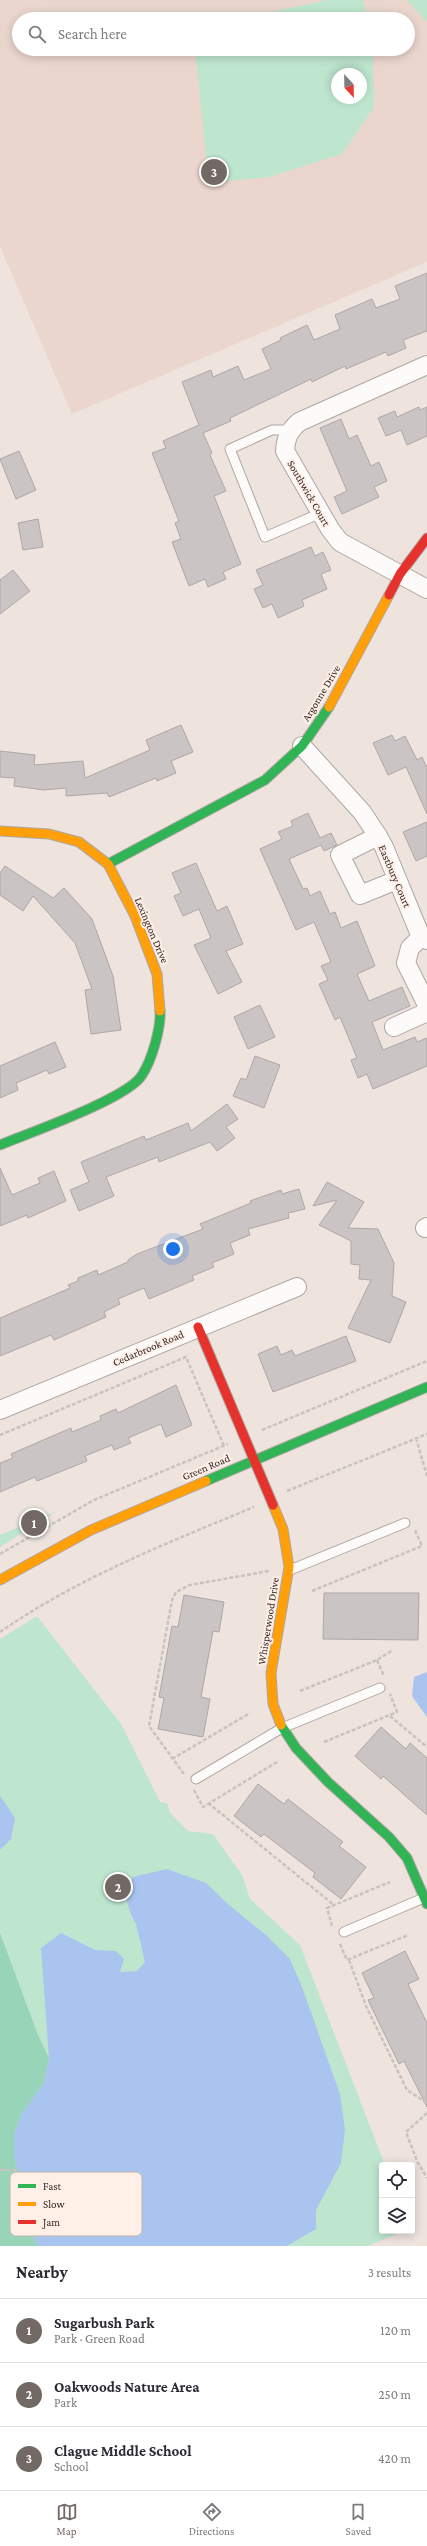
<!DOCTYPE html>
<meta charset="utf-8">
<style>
:root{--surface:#fff;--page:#f2f2f3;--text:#2b2b33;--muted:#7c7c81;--line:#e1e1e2;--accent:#726965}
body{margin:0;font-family:"Crimson Pro",serif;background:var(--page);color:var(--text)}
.controls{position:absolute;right:12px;bottom:12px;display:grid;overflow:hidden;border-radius:4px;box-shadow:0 2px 10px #0003}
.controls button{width:36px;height:36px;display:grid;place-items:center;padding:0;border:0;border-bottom:1px solid var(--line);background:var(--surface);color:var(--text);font:20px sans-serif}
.compass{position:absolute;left:331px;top:68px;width:36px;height:36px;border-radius:50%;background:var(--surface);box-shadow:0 2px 10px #0003;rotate:158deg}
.you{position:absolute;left:173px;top:1249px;width:14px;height:14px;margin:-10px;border:3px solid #fff;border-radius:50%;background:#1a73e8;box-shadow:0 0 0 6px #1a73e833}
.badge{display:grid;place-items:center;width:26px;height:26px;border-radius:50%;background:var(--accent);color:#fff;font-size:13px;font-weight:700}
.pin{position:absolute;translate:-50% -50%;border:2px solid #fff;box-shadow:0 1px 4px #0006}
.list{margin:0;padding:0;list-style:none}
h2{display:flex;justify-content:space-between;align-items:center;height:52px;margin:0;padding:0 16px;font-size:17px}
h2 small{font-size:13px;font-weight:400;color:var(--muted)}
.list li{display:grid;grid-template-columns:26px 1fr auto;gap:12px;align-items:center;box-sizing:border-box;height:64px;padding:0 16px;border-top:1px solid var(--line)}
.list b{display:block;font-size:15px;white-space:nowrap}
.list p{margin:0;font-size:13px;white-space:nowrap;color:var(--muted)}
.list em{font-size:13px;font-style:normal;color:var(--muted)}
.icon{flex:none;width:22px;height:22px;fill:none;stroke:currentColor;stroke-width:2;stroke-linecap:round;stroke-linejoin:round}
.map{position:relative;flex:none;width:427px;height:2246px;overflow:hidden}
.search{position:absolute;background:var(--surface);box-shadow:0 2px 10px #0003;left:12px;right:12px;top:12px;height:44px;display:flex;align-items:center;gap:10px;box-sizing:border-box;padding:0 14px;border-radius:22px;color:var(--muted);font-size:15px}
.sheet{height:244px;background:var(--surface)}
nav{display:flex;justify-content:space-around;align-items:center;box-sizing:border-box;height:56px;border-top:1px solid var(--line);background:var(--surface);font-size:11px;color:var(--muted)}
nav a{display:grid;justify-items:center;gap:2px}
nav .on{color:var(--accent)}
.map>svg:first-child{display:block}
</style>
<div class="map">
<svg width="427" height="2246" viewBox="0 0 427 2246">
<rect width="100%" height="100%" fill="#eee3dd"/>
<path fill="#ead6cd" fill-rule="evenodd" d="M0 0H427V262L72 414 0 246ZM19 19H408V49H19ZM337 74H361V98H337Z"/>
<path fill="#bee6cf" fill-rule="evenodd" d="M328 0H363L368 19H238Z
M407 0H427V22Z
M195 49H373L374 107 342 154 269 177 209 183ZM337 74H361V98H337Z
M57 1511 0 1547V1535Z
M37 1616 121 1724 160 1802 167 1803 170 1813 188 1831 213 1834 242 1875 250 1899 300 1945 385 2165H382V2231H404L368 2246H0V1639Z"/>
<path fill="#98d5b8" d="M0 1933 38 2035 49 2058 44 2083 22 2113 14 2135V2156L33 2236 38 2246H0Z"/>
<path fill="#a9c4ee" d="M427 1672V1717L412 1696 414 1677Z
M0 1796 15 1818 11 1839 0 1850Z
M167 1869 206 1883 229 1905 266 1935 290 1959 302 1987 340 2094 345 2129 341 2163 316 2210V2229L287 2246H38L33 2236 14 2156V2135L22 2113 44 2083 49 2058 41 1948 61 1933 95 1950 116 1951 124 1959 120 1972 137 1971 145 1962 136 1924 131 1915 125 1895 133 1877Z"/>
<path fill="#cbc4c4" stroke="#aea7a7" d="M427 273V331L403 340 406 348 388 356 386 352 346 369 345 366 312 382 311 379 230 418 231 421 203 433 212 453 210 455 226 491 214 496 241 564 223 572 226 579 208 587 205 579 189 586 172 542 181 539 175 523 179 521 152 453 166 448 163 441 199 425 182 382 211 370 213 377 238 366 244 380 271 369 262 349 281 340 280 338 307 325 314 340 340 329 335 315 372 299 376 308 400 299 395 286Z
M419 407 420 410 427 407V436L407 445 401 430 386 436 378 418 395 411 397 417Z
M341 419 349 439 357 435 371 466 379 462 387 481 374 487 379 497 342 514 334 497 347 491 320 428Z
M19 451 36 490 16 499 0 459Z
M38 519 43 547 23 550 18 523Z
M311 547 315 556 323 552 331 570 321 574 327 589 302 600 304 606 278 618 272 604 263 608 254 589 263 585 256 570Z
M13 570 30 591 0 614V580Z
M181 725 193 752 171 761 176 773 157 781 156 778 109 797 107 793 66 796V788L44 790 14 786 15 778 0 777V751L35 755 34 765 83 761 85 778 150 750 146 740Z
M392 735 395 741 405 736 417 760 422 757 427 768V814L406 767 388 775 373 743Z
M308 813 320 838 331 833 337 845 324 851 321 845 289 859 303 889 307 888 310 896 320 891 330 914 335 912 341 928 357 921 375 966 357 974 369 1001 402 987 410 1006 372 1022 383 1050 415 1037 417 1042 427 1038V1066L373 1089 367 1074 358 1078 351 1060 357 1058 340 1017 335 1020 319 984 328 980 321 966 331 962 314 922 296 930 260 849 282 839 278 832 293 826 291 821Z
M427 822V856L416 861 403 832Z
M196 863 217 911 227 906 243 944 226 951 242 982 218 994 194 945 211 938 199 909 183 916 174 896 181 893 172 873Z
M5 866 53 898 64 888 92 919 113 976 121 1030 91 1034 85 990 92 989 75 943 33 896 23 911 0 895V873Z
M260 1005 275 1037 248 1049 234 1017Z
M55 1042 66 1067 49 1074 47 1070 16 1083 18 1090 0 1098V1066Z
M255 1056 280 1065 264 1108 233 1096 241 1078 246 1080Z
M227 1104 238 1119 226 1127 235 1138 217 1151 210 1142 159 1162 158 1157 106 1177 114 1196 79 1211 70 1190 89 1182 81 1162 144 1136 146 1140 188 1123 191 1131Z
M0 1168 12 1195 40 1183 38 1178 54 1171 66 1201 28 1218 27 1215 0 1226Z
M327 1182 364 1202 348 1228 378 1229 394 1263 392 1296 406 1302 390 1343 348 1328 371 1280 359 1279 360 1265 351 1264V1241L319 1225 337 1200 313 1206Z
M299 1189 305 1209 288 1213 289 1218 248 1229 250 1235 230 1243 234 1254 212 1263 214 1267 192 1276 194 1280 149 1299 144 1288 118 1299 120 1304 104 1312 106 1317 54 1340 51 1335 0 1356V1318L70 1288 68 1285 78 1281V1278L97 1270 98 1275 128 1262V1260L137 1254 203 1229 200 1224 251 1203 250 1201 281 1190 282 1194Z
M346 1336 356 1361 273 1392 258 1354 277 1346 281 1355 292 1350 295 1356Z
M176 1385 192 1425 166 1437 161 1424 128 1438 131 1443 114 1450 112 1445 85 1456 87 1461 37 1481 35 1477 0 1492V1463L13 1458 11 1454 71 1428 72 1432 101 1420 100 1416 116 1409 118 1413Z
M324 1593H419L418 1640 323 1639Z
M184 1595 224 1602 219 1632 213 1631 201 1697 210 1699 203 1737 158 1729 164 1698 159 1697 172 1626 178 1627Z
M381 1727 406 1749 410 1743 427 1758V1815L383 1776 381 1779 355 1756Z
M258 1784 284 1804 288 1799 343 1842 339 1846 366 1867 341 1899 313 1877 315 1873 264 1834 261 1837 234 1816Z
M405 1951 419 1979 408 1984 427 2023V2107L404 2061 399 2064 368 2000 374 1998 362 1973Z"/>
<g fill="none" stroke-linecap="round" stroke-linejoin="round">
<defs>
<path id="lane" d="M290 430H272L230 449 265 537 321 513
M290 1570 405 1523
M196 1779 282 1728 380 1688
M344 1932 426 1897"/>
<path id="street" d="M427 365 299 422C289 431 286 437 285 451L330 529 340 542 427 589
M302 746 362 812 378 836 384 847 421 937 427 940
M378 836 340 855 360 895 397 880
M421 937 410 948 406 963 427 1005
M394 1027 427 1012
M425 1228 427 1227
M0 1410 297 1287"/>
<path id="fast" d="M108 864 265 780 302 746 329 707
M0 1145C29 1133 129 1098 142 1075 152 1060 161 1028 160 1011
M206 1481 427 1387
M281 1725 296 1748 328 1782 389 1837 407 1858 427 1904"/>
<path id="slow" d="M329 707 389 595
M0 831 49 834 79 842 108 864 135 916 157 974 160 1011
M273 1505 283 1529 289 1567 271 1673 273 1704 281 1725
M0 1580 91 1530 206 1481"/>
<path id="jam" d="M389 595 400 574 427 538
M198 1327 273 1505"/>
</defs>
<use href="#lane" stroke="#afa6a2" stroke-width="11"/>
<use href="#street" stroke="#afa6a2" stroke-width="20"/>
<use href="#fast" stroke="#afa6a2" stroke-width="11"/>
<use href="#slow" stroke="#afa6a2" stroke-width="11"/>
<use href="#jam" stroke="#afa6a2" stroke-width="11"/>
<path stroke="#c8c3c1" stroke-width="2.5" stroke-dasharray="4 2" stroke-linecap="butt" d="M262 1430 427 1361
M0 1435 186 1357 224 1446
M416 1438 427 1476
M287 1491 427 1434
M0 1554 94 1500 228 1444
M312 1591 422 1546 415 1530
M0 1632C78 1578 167 1543 254 1507
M377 1660 384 1676
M300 1691 377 1660 393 1650
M390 1716 427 1747
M324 1742 397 1712 390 1694
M172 1759 250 1713
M184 1774 149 1726 172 1600 176 1592 190 1585 269 1571
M194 1790 203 1807 277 1762
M208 1803 334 1905
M332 1926 327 1908 390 1882
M340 1944 347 1960 408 1935
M349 1960 366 2006 407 2090 427 2103
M427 2113 406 2132 417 2161 427 2178
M0 2170H18"/>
<use href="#lane" stroke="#fcfbfa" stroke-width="9"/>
<use href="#street" stroke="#fcfbfa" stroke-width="18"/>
<use href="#fast" stroke="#30b455" stroke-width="9"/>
<use href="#slow" stroke="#ff9f0a" stroke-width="9"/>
<use href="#jam" stroke="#e5322d" stroke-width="9"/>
</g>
<g text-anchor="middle" stroke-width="4" stroke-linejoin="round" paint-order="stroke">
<g font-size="11" fill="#302825" stroke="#ffefe7">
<text transform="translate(309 493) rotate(60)" y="4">Southwick Court</text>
<text transform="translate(321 693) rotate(-59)" y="4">Argonne Drive</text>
<text transform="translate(395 876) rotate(67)" y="4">Eastbury Court</text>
<text transform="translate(152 930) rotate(67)" y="4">Lexington Drive</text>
<text transform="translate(148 1348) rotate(-23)" y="4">Cedarbrook Road</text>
<text transform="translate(206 1467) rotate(-23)" y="4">Green Road</text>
<text transform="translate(268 1621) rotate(-81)" y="4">Whisperwood Drive</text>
</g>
</g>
<rect x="10" y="2172" width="132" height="64" rx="6" fill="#ffefe7" stroke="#c1b3ad" stroke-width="1"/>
<rect x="18" y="2184" width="18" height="4" fill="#30b455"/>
<rect x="18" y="2202" width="18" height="4" fill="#ff9f0a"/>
<rect x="18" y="2220" width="18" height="4" fill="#e5322d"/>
<g font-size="11" fill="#302825">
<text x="43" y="2190">Fast</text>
<text x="43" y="2208">Slow</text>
<text x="43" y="2226">Jam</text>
</g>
</svg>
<div class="controls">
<button><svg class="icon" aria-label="locate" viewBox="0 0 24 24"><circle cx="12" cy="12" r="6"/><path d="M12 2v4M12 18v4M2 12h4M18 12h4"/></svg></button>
<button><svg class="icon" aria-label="layers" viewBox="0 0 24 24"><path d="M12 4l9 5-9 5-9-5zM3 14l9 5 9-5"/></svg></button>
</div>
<svg class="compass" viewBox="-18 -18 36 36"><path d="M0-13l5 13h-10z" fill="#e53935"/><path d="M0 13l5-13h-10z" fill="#7c7c81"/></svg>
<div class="you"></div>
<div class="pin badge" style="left:34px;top:1523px">1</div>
<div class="pin badge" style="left:118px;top:1887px">2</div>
<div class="pin badge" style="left:214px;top:172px">3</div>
<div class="search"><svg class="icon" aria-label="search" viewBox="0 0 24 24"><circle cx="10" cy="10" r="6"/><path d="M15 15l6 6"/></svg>Search here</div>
</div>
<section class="sheet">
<h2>Nearby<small>3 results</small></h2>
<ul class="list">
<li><span class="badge">1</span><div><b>Sugarbush Park</b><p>Park · Green Road</p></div><em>120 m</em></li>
<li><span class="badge">2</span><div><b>Oakwoods Nature Area</b><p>Park</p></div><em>250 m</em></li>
<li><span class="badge">3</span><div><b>Clague Middle School</b><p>School</p></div><em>420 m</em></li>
</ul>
</section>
<nav>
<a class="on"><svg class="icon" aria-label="map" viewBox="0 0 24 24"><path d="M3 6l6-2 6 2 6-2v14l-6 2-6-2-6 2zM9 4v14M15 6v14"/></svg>Map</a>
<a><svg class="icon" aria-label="directions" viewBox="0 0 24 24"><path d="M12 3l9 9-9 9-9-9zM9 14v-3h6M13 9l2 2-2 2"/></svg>Directions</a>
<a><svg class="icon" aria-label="saved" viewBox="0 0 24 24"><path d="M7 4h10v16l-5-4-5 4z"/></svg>Saved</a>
</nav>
